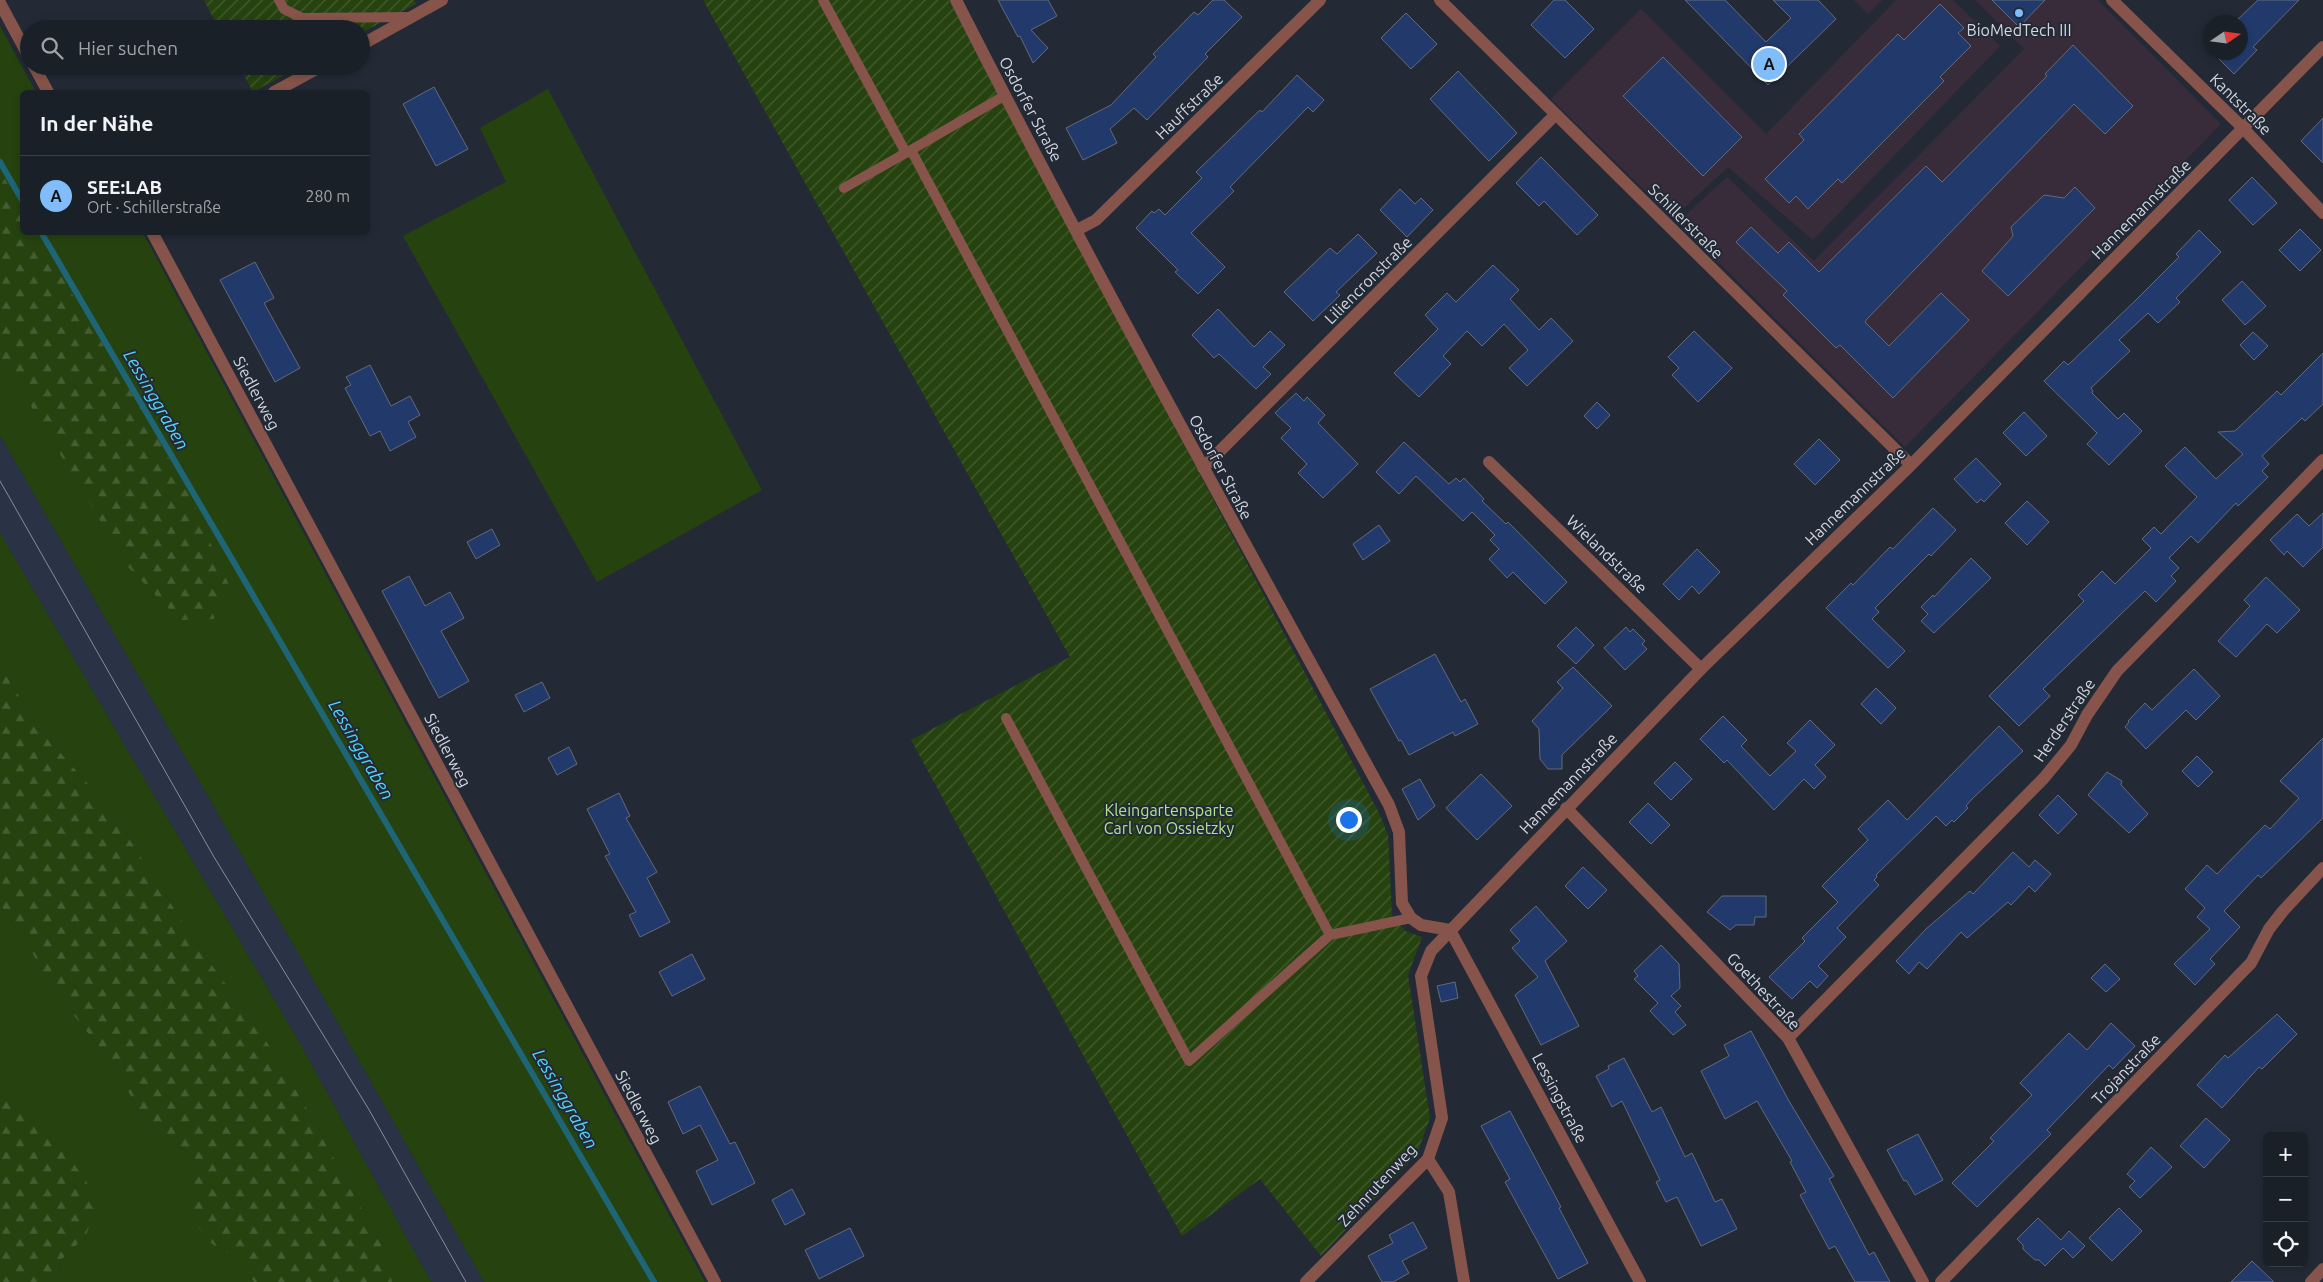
<!DOCTYPE html>
<html lang="de">
<meta charset="utf-8">
<style>
:root{--surface:#1a2028;--page:#232830;--text:#f1f3f6;--muted:#9fa3a8;--line:#383e45;--accent:#81bdfa}
body{margin:0;font-family:Ubuntu,sans-serif;background:var(--page);color:var(--text)}
.controls{position:absolute;right:15px;bottom:15px;display:grid;overflow:hidden;border-radius:8px;box-shadow:0 2px 8px #0003}
.controls button{width:45px;height:45px;display:grid;place-items:center;padding:0;border:0;border-bottom:1px solid var(--line);background:var(--surface);color:var(--text);font:25px sans-serif}
.compass{position:absolute;left:2203px;top:15px;width:45px;height:45px;border-radius:50%;background:var(--surface);box-shadow:0 2px 8px #0003;rotate:77deg}
.you{position:absolute;left:1348px;top:819px;width:18px;height:18px;margin:-12px;border:4px solid #fff;border-radius:50%;background:#1a73e8;box-shadow:0 0 0 8px #1a73e833}
.badge{display:grid;place-items:center;width:32px;height:32px;border-radius:50%;background:var(--accent);color:#111;font-size:16px;font-weight:700}
.pin{position:absolute;translate:-50% -50%;border:2px solid #fff;box-shadow:0 1px 5px #0006}
.list{margin:0;padding:0;list-style:none}
h2{display:flex;justify-content:space-between;align-items:center;height:65px;margin:0;padding:0 20px;font-size:21px}
h2 small{font-size:16px;font-weight:400;color:var(--muted)}
.list li{display:grid;grid-template-columns:32px 1fr auto;gap:15px;align-items:center;box-sizing:border-box;height:80px;padding:0 20px;border-top:1px solid var(--line)}
.list b{display:block;font-size:19px;white-space:nowrap}
.list p{margin:0;font-size:16px;white-space:nowrap;color:var(--muted)}
.list em{font-size:16px;font-style:normal;color:var(--muted)}
.icon{flex:none;width:28px;height:28px;fill:none;stroke:currentColor;stroke-width:2;stroke-linecap:round;stroke-linejoin:round}
.map{position:relative;flex:none;width:2323px;height:1282px;overflow:hidden}
.search{position:absolute;background:var(--surface);box-shadow:0 2px 8px #0003;left:20px;top:20px;width:350px;height:55px;display:flex;align-items:center;gap:12px;box-sizing:border-box;padding:0 18px;border-radius:28px;color:var(--muted);font-size:19px}
.panel{position:absolute;background:var(--surface);box-shadow:0 2px 8px #0003;left:20px;top:90px;width:350px;height:145px;border-radius:8px}
.map>svg:first-child{display:block}
</style>
<div class="map">
<svg width="2323" height="1282" viewBox="0 0 2323 1282">
<defs>
<pattern id="forest-firs" width="22" height="20" patternUnits="userSpaceOnUse" patternTransform="scale(1.25)"><rect width="22" height="20" fill="#26430f"/><path d="M5 1l3.5 6h-7zM16 11l3.5 6h-7z" fill="#455d32"/></pattern>
<pattern id="garden-furrows" width="10" height="10" patternUnits="userSpaceOnUse" patternTransform="scale(1.25)"><rect width="10" height="10" fill="#26430f"/><path d="M-1 1l2-2M0 10L10 0M9 11l2-2" fill="none" stroke="#455d32"/></pattern>
</defs>
<rect width="100%" height="100%" fill="#232a36"/>
<path fill="#392c3a" d="M1854 0H1882L1868 14Z
M1896 0H1953L2000 46 1813 240 1728 167 1673 218 1551 99 1641 9 1766 134Z
M1975 0H2098L2221 124 1905 447 1678 222 1727 177 1814 261 2024 49Z"/>
<path fill="#2a3346" d="M0 435 312 977 484 1282H431L302 1047 0 533Z"/>
<path fill="#26430f" d="M0 26 36 92H22V232L143 233 705 1282H484L312 977 0 435Z
M548 89 762 490 597 582 403 236 506 182 480 128Z
M0 533 302 1047 431 1282H392L384 1250 309 1112 259 1029 202 952 110 809 35 724 0 663Z
M0 904 30 949 52 988 115 1067 146 1124 172 1144 191 1153 202 1167 190 1189 212 1244 236 1258 254 1282H56L61 1260 86 1236 12 1094 0 1096Z"/>
<path fill="url(#forest-firs)" d="M0 170 22 210V232L35 233 145 414 194 505 228 583 214 619 180 620 129 568 0 355Z
M0 663 35 724 110 809 202 952 259 1029 309 1112 384 1250 392 1282H254L236 1258 212 1244 190 1216V1189L202 1167 191 1153 172 1144 146 1124 115 1067 52 988 30 949 0 904Z
M12 1093 38 1117 86 1180 95 1206 86 1236 61 1260 56 1282H0V1096Z"/>
<path fill="url(#garden-furrows)" d="M204 0H414L416 4 361 33V29H219Z
M703 0H949L1379 813 1388 835 1392 916 1405 931 1422 937 1408 975 1430 1118 1417 1154 1321 1256 1260 1179 1182 1236 911 740 1070 657Z
M239 66H301L253 92Z"/>
<g fill="none" stroke-linecap="round" stroke-linejoin="round">
<path stroke="#1f6578" stroke-width="6" d="M0 162 22 200
M41 232 654 1282"/>
</g>
<path fill="#22396b" stroke="#636a79" d="M998 0H1048L1057 16 1031 30 1048 48 1033 63 1020 36 1018 37Z
M1213 0H1224L1242 17 1205 54 1208 57 1147 120 1134 108 1110 129 1117 143 1083 160 1066 128 1111 105 1156 57 1153 54 1194 12 1198 15Z
M1554 0H1565L1594 29 1565 58 1531 25Z
M1685 0H1725L1766 42 1791 18 1773 0H1818L1836 19 1768 85Z
M1992 0H2045L2019 27Z
M2258 0H2299L2253 47 2257 50 2234 74 2212 52H2240V22H2235Z
M1940 4 1964 28 1958 33 1971 46 1940 77 1944 81 1842 183 1838 179 1808 209 1796 196 1789 203 1765 179 1804 140 1799 134 1898 34 1904 40Z
M1406 13 1437 44 1411 69 1381 38Z
M2073 45 2133 106 2105 134 2074 104 1867 319 1865 322 1889 346 1941 293 1969 320 1893 398 1840 345 1836 348 1783 295 1787 291 1736 242 1751 227 1778 253 1789 242 1819 272 1926 166 1942 182 2047 76 2045 74Z
M1663 57 1742 137 1703 176 1623 96Z
M1458 71 1517 133 1489 161 1430 99Z
M1297 75 1324 100 1313 112 1308 107 1230 187 1234 191 1191 233 1225 267 1198 294 1175 272 1178 270 1136 228 1152 211 1154 213 1159 209 1165 215 1202 178 1196 172 1260 110 1262 112Z
M434 87 468 149 436 166 403 104Z
M2323 118V163L2301 141Z
M1541 157 1598 215 1577 235 1544 201 1539 206 1516 183Z
M2252 177 2277 203 2253 225 2229 200Z
M2075 187 2095 208 2008 296 1982 271 2013 236 2011 227 2044 195 2064 198Z
M1400 189 1415 204 1421 198 1433 210 1407 237 1380 210Z
M2300 229 2321 250 2300 271 2279 250Z
M2199 230 2221 252 2176 298 2180 302 2158 323 2148 313 2119 340 2130 351 2091 388 2093 391 2092 393 2118 419 2124 413 2142 431 2109 465 2087 444 2097 433 2044 381 2064 361 2068 365 2136 300 2179 257 2176 254Z
M1358 234 1377 253 1336 292 1340 295 1313 321 1284 292 1330 248 1337 254Z
M255 262 274 298 264 303 300 368 275 382 220 280Z
M1493 265 1519 290 1510 299 1539 330 1551 318 1573 341 1527 386 1509 368 1528 350 1504 324 1482 346 1467 331 1443 356 1451 364 1419 397 1394 373 1438 329 1425 315 1447 293 1456 302Z
M2242 281 2266 306 2245 325 2222 300Z
M1218 309 1254 347 1270 331 1285 345 1263 367 1271 374 1256 389 1219 354 1214 358 1192 335Z
M1694 331 1732 368 1698 402 1672 375 1679 368 1668 357Z
M2253 332 2268 346 2254 360 2240 345Z
M2323 353V404L2305 421 2302 418 2262 456 2269 464 2262 471 2268 477 2238 506 2236 503 2198 543 2191 536 2169 558 2179 568 2171 576 2176 581 2156 602 2145 591 2043 689 2050 696 2019 726 1989 696 2084 601 2078 595 2102 571 2115 584 2151 548 2142 539 2154 527 2161 534 2197 497 2165 466 2185 447 2216 479 2243 454 2218 432 2235 431 2277 391 2281 395Z
M370 365 391 406 410 396 420 415 408 422 416 437 390 451 380 431 370 436 345 388 351 385 346 377Z
M1296 393 1304 401 1307 397 1325 415 1318 423 1358 464 1323 498 1298 473 1307 464 1281 438 1291 428 1275 413Z
M1597 402 1610 415 1597 429 1584 416Z
M2024 412 2047 436 2026 456 2003 433Z
M1819 439 1840 460 1815 485 1794 464Z
M1404 442 1449 484 1456 478 1460 482 1464 478 1484 499 1482 501 1506 524 1508 522 1567 582 1545 604 1513 572 1507 578 1489 559 1499 549 1490 540 1495 535 1472 512 1463 521 1416 476 1399 494 1376 472Z
M1976 458 2001 484 1984 502 1981 499 1977 503 1954 479Z
M2027 501 2049 522 2027 545 2005 523Z
M1933 508 1956 530 1931 556 1929 554 1875 608 1879 612 1872 619 1905 651 1888 668 1826 608 1851 583 1853 585 1890 547 1893 549Z
M2323 513V547L2303 567 2287 551 2284 555 2270 540 2297 514 2309 526Z
M1379 525 1390 541 1363 560 1353 544Z
M492 529 500 545 476 559 467 542Z
M1697 549 1720 572 1699 594 1692 586 1679 600 1663 584Z
M1971 558 1991 578 1934 633 1921 621 1928 614 1921 607 1933 595 1934 597Z
M409 576 425 606 450 592 464 618 441 631 469 681 439 698 382 591Z
M2266 577 2300 610 2277 633 2267 624 2236 657 2218 641 2250 606 2244 600Z
M1576 627 1594 645 1576 664 1557 646Z
M1626 627 1630 632 1633 629 1645 641 1642 644 1647 649 1625 670 1604 648Z
M1435 654 1461 702 1465 699 1478 724 1455 736 1453 732 1409 755 1401 740 1399 741 1370 689Z
M1573 667 1612 706 1562 755V769H1548L1540 759 1539 729 1532 721 1563 688 1557 682Z
M2194 669 2220 696 2196 720 2186 710 2146 749 2125 727 2129 722 2128 721 2145 703 2152 710Z
M542 682 550 698 524 712 515 695Z
M1876 688 1896 708 1881 724 1861 704Z
M1723 716 1747 740 1741 746 1770 776 1796 751 1787 743 1810 720 1835 745 1815 765 1826 777 1814 789 1804 779 1774 810 1727 760 1724 763 1700 739Z
M1999 726 2023 751 1972 799 1966 806 1968 808 1954 822 1952 820 1946 826 1936 816 1876 875 1877 877 1874 880 1879 885 1837 928 1846 937 1818 966 1828 976 1817 988 1810 981 1792 999 1769 977 1805 941 1802 938 1838 902 1822 886 1868 840 1858 829 1888 800 1907 820Z
M2323 738V818L2261 878 2258 875 2224 911 2240 927 2210 959 2215 964 2195 985 2174 964 2210 929 2197 917 2205 908 2185 889 2207 865 2217 874 2265 825 2270 829 2299 798 2280 781Z
M569 747 577 764 557 775 548 758Z
M2197 756 2213 772 2198 787 2182 771Z
M1675 762 1692 779 1671 800 1654 783Z
M2107 772 2122 781 2121 785 2148 814 2129 833 2088 795Z
M1481 774 1512 806 1477 840 1446 808Z
M1420 779 1435 806 1418 820 1402 789Z
M619 793 630 816 626 818 657 872 647 878 670 922 640 937 629 915 636 912 605 856 610 854 587 809Z
M2058 795 2077 814 2058 834 2039 815Z
M1648 803 1670 825 1651 844 1629 822Z
M2013 852 2029 867 2035 860 2051 874 2035 892 2029 886 2011 905 2008 902 1967 938 1961 932 1927 969 1919 962 1909 974 1896 961 1926 929 1970 891 1973 894Z
M1583 867 1607 890 1588 909 1565 886Z
M1722 896H1766V917H1755L1754 925H1736L1730 930 1707 912Z
M1536 906 1567 941 1545 961 1579 1026 1541 1045 1515 995 1538 977 1512 948 1520 941 1510 930Z
M1661 945 1679 964 1680 988 1671 996 1681 1006 1675 1012 1686 1025 1673 1035 1650 1011 1658 1003 1634 979 1638 976 1634 971Z
M692 954 705 979 672 996 659 972Z
M2105 964 2120 979 2106 992 2091 978Z
M1455 982 1458 998 1441 1002 1437 986Z
M2277 1014 2297 1034 2262 1069 2259 1067 2222 1108 2197 1085 2225 1055 2228 1058Z
M2111 1023 2135 1046 2113 1069 2109 1065 2047 1130 2051 1134 1977 1207 1952 1183 1994 1141 1990 1138 2032 1095 2020 1083 2069 1033 2087 1050Z
M1751 1031 1789 1101 1834 1176 1829 1179 1869 1255 1874 1252 1890 1282H1855L1835 1246 1829 1249 1800 1195 1806 1192 1790 1162 1792 1161 1757 1101 1725 1119 1701 1071 1729 1056 1724 1045Z
M1624 1058 1652 1112 1661 1107 1685 1157 1692 1153 1715 1202 1722 1199 1737 1229 1701 1246 1677 1197 1666 1202 1656 1182 1660 1180 1622 1101 1612 1107 1596 1076 1609 1069 1608 1066Z
M700 1086 730 1144 735 1142 755 1183 712 1205 696 1171 718 1160 700 1125 683 1134 668 1102Z
M1510 1111 1561 1207 1559 1208 1588 1263 1558 1279 1505 1182 1510 1179 1481 1126Z
M2206 1118 2230 1140 2204 1168 2180 1146Z
M1918 1134 1943 1180 1915 1195 1906 1180 1904 1181 1887 1150Z
M2151 1147 2172 1167 2140 1198 2129 1187 2135 1181 2127 1174Z
M792 1189 805 1214 785 1225 772 1200Z
M2119 1208 2142 1231 2112 1261 2089 1238Z
M2038 1218 2061 1240 2069 1231 2085 1246 2073 1258 2063 1248 2045 1266 2039 1260H2035L2023 1249V1245L2017 1239Z
M1413 1222 1427 1248 1402 1261 1409 1273 1393 1282H1382L1368 1256 1393 1243 1389 1235Z
M850 1228 864 1256 819 1279 805 1250Z
M2252 1261 2274 1282H2231Z"/>
<g fill="none" stroke-linecap="round" stroke-linejoin="round">
<path stroke="#86544b" stroke-width="10" d="M279 0 284 9 302 18 412 17
M823 0 906 153
M1004 96 911 150 1330 935 1411 918
M844 188 911 150
M1006 718 1189 1061 1330 935"/>
<path stroke="#86544b" stroke-width="12" d="M956 0C1094 272 1242 538 1389 805L1399 832 1402 903 1411 918 1421 925 1450 930
M1440 0 1911 465
M2112 0 2243 128 2323 213
M0 3 29 57
M361 45 442 0
M34 66 48 92
M274 92 322 66
M1077 230 1096 220 1320 0
M152 232 715 1282
M1489 462 1701 669
M1203 468 1555 115
M1566 808 1788 1038 1923 1282
M1450 930 1640 1282
M1788 1038 2044 778 2071 745 2087 715 2117 671 2323 460
M1428 1159 1449 1192 1464 1282
M1306 1282 1428 1159 1442 1118 1421 976 1431 951 1701 669 1911 465 2323 47
M1941 1282 2251 963 2269 929 2283 911 2323 868
M2311 1282 2323 1269"/>
<path stroke="#878d97" stroke-width="1" d="M0 481 214 857 368 1108 466 1282"/>
</g>
<circle fill="#81bdfa" stroke="#232a36" stroke-width="2" cx="2019" cy="13" r="5"/>
<g text-anchor="middle" stroke-width="4" stroke-linejoin="round" paint-order="stroke">
<g font-size="16" fill="#d2d7df" stroke="#232a36">
<text x="2019" y="36">BioMedTech III</text>
</g>
<g font-size="16" fill="#d2d7df" stroke="#232a36">
<text transform="translate(2241 104) rotate(45)" y="6">Kantstraße</text>
<text transform="translate(1189 106) rotate(-44)" y="6">Hauffstraße</text>
<text transform="translate(1031 109) rotate(62)" y="6">Osdorfer Straße</text>
<text transform="translate(2141 209) rotate(-45)" y="6">Hannemannstraße</text>
<text transform="translate(1686 221) rotate(45)" y="6">Schillerstraße</text>
<text transform="translate(1368 280) rotate(-45)" y="6">Liliencronstraße</text>
<text transform="translate(257 393) rotate(62)" y="6">Siedlerweg</text>
<text transform="translate(1221 467) rotate(62)" y="6">Osdorfer Straße</text>
<text transform="translate(1855 496) rotate(-44)" y="6">Hannemannstraße</text>
<text transform="translate(1607 554) rotate(44)" y="6">Wielandstraße</text>
<text transform="translate(2064 720) rotate(-56)" y="6">Herderstraße</text>
<text transform="translate(448 750) rotate(62)" y="6">Siedlerweg</text>
<text transform="translate(1568 783) rotate(-46)" y="6">Hannemannstraße</text>
<text transform="translate(1764 991) rotate(47)" y="6">Goethestraße</text>
<text transform="translate(2126 1069) rotate(-46)" y="6">Trojanstraße</text>
<text transform="translate(1560 1098) rotate(62)" y="6">Lessingstraße</text>
<text transform="translate(639 1107) rotate(62)" y="6">Siedlerweg</text>
<text transform="translate(1377 1185) rotate(-47)" y="6">Zehnrutenweg</text>
</g>
<g font-size="16" fill="#afe390" stroke="#232a36">
<text x="1169" y="816">Kleingartensparte<tspan x="1169" dy="18">Carl von Ossietzky</tspan></text>
</g>
<g font-size="18" font-style="italic" fill="#53d4f9" stroke="#232a36">
<text transform="translate(156 400) rotate(60)" y="6">Lessinggraben</text>
<text transform="translate(361 750) rotate(60)" y="6">Lessinggraben</text>
<text transform="translate(565 1099) rotate(60)" y="6">Lessinggraben</text>
</g>
</g>
</svg>
<div class="controls">
<button>+</button>
<button>−</button>
<button><svg class="icon" aria-label="locate" viewBox="0 0 24 24"><circle cx="12" cy="12" r="6"/><path d="M12 2v4M12 18v4M2 12h4M18 12h4"/></svg></button>
</div>
<svg class="compass" viewBox="-18 -18 36 36"><path d="M0-13l5 13h-10z" fill="#e53935"/><path d="M0 13l5-13h-10z" fill="#9fa3a8"/></svg>
<div class="you"></div>
<div class="pin badge" style="left:1769px;top:64px">A</div>
<div class="search"><svg class="icon" aria-label="search" viewBox="0 0 24 24"><circle cx="10" cy="10" r="6"/><path d="M15 15l6 6"/></svg>Hier suchen</div>
<section class="panel">
<h2>In der Nähe<small></small></h2>
<ul class="list">
<li><span class="badge">A</span><div><b>SEE:LAB</b><p>Ort · Schillerstraße</p></div><em>280 m</em></li>
</ul>
</section>
</div>
